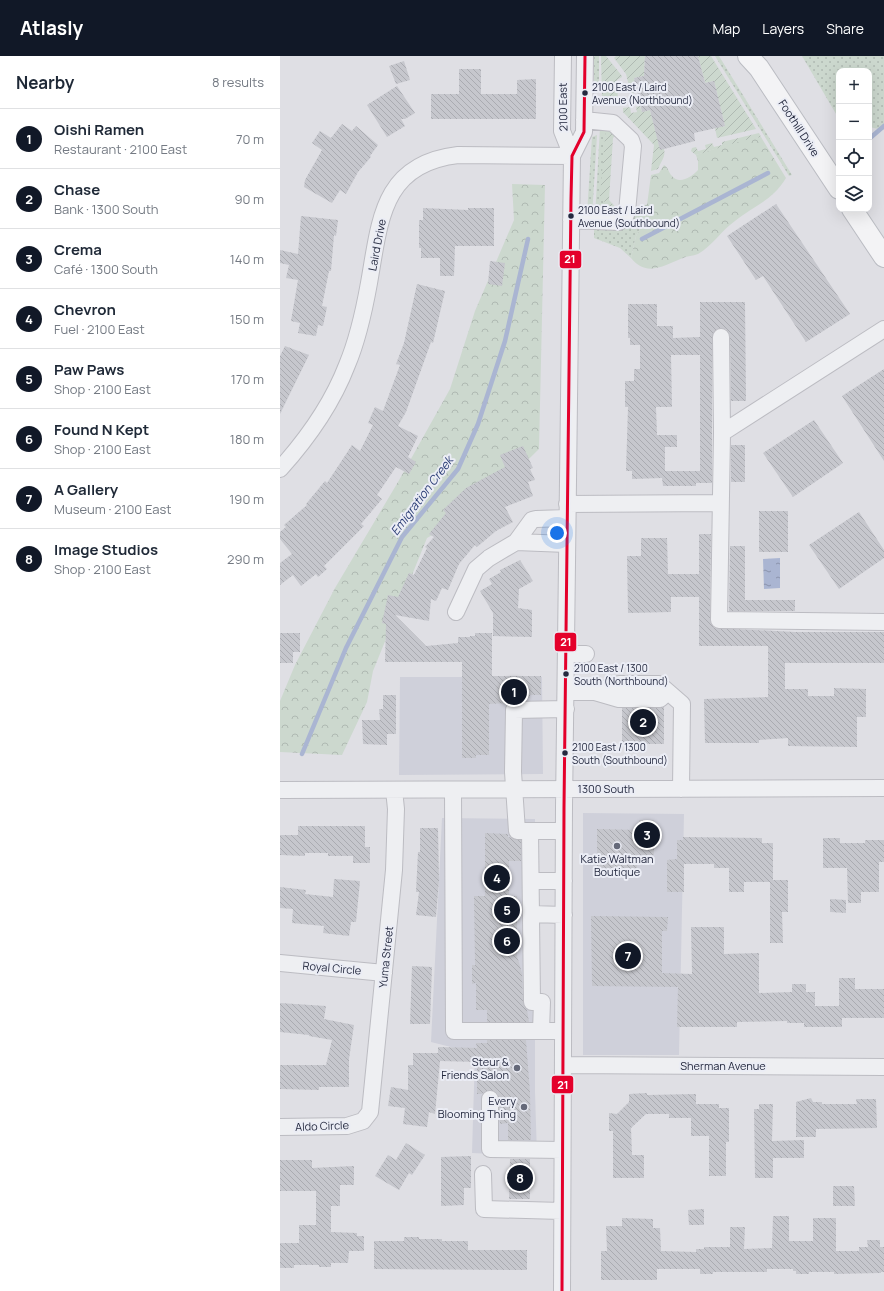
<!DOCTYPE html>
<meta charset="utf-8">
<style>
:root{--surface:#fff;--page:#f6f6f7;--text:#1f2937;--muted:#747a83;--line:#e0e1e3;--accent:#111827}
body{margin:0;font-family:Manrope,sans-serif;background:var(--page);color:var(--text)}
.controls{position:absolute;right:12px;top:12px;display:grid;overflow:hidden;border-radius:8px;box-shadow:0 4px 16px #0002}
.controls button{width:36px;height:36px;display:grid;place-items:center;padding:0;border:0;border-bottom:1px solid var(--line);background:var(--surface);color:var(--text);font:20px sans-serif}
.you{position:absolute;left:277px;top:477px;width:14px;height:14px;margin:-10px;border:3px solid #fff;border-radius:50%;background:#1a73e8;box-shadow:0 0 0 6px #1a73e833}
.badge{display:grid;place-items:center;width:26px;height:26px;border-radius:50%;background:var(--accent);color:#fff;font-size:13px;font-weight:700}
.pin{position:absolute;translate:-50% -50%;border:2px solid #fff;box-shadow:0 1px 4px #0006}
.list{margin:0;padding:0;list-style:none}
h2{display:flex;justify-content:space-between;align-items:center;height:52px;margin:0;padding:0 16px;font-size:17px}
h2 small{font-size:13px;font-weight:400;color:var(--muted)}
.list li{display:grid;grid-template-columns:26px 1fr auto;gap:12px;align-items:center;box-sizing:border-box;height:60px;padding:0 16px;border-top:1px solid var(--line)}
.list b{display:block;font-size:15px;white-space:nowrap}
.list p{margin:0;font-size:13px;white-space:nowrap;color:var(--muted)}
.list em{font-size:13px;font-style:normal;color:var(--muted)}
.icon{flex:none;width:22px;height:22px;fill:none;stroke:currentColor;stroke-width:2;stroke-linecap:round;stroke-linejoin:round}
.map{position:relative;flex:none;width:604px;height:1235px;overflow:hidden}
header{display:flex;align-items:center;gap:24px;box-sizing:border-box;height:56px;padding:0 20px;background:var(--accent);color:#fff}
header strong{font-size:19px}
nav{display:flex;gap:22px;margin-inline-start:auto;font-size:14px}
main{display:flex}
aside{flex:1;background:var(--surface)}
.map>svg:first-child{display:block}
</style>
<header>
<strong>Atlasly</strong>
<nav><a>Map</a><a>Layers</a><a>Share</a></nav>
</header>
<main>
<aside>
<h2>Nearby<small>8 results</small></h2>
<ul class="list">
<li><span class="badge">1</span><div><b>Oishi Ramen</b><p>Restaurant · 2100 East</p></div><em>70 m</em></li>
<li><span class="badge">2</span><div><b>Chase</b><p>Bank · 1300 South</p></div><em>90 m</em></li>
<li><span class="badge">3</span><div><b>Crema</b><p>Café · 1300 South</p></div><em>140 m</em></li>
<li><span class="badge">4</span><div><b>Chevron</b><p>Fuel · 2100 East</p></div><em>150 m</em></li>
<li><span class="badge">5</span><div><b>Paw Paws</b><p>Shop · 2100 East</p></div><em>170 m</em></li>
<li><span class="badge">6</span><div><b>Found N Kept</b><p>Shop · 2100 East</p></div><em>180 m</em></li>
<li><span class="badge">7</span><div><b>A Gallery</b><p>Museum · 2100 East</p></div><em>190 m</em></li>
<li><span class="badge">8</span><div><b>Image Studios</b><p>Shop · 2100 East</p></div><em>290 m</em></li>
</ul>
</aside>
<div class="map">
<svg width="604" height="1235" viewBox="0 0 604 1235">
<defs>
<pattern id="grass-dots" width="8" height="8" patternUnits="userSpaceOnUse"><rect width="8" height="8" fill="#ccd8ce"/><path d="M2 2h.1M6 6h.1" fill="none" stroke="#afb9b2" stroke-width="1.8" stroke-linecap="round"/></pattern>
<pattern id="forest-crowns" width="20" height="18" patternUnits="userSpaceOnUse"><rect width="20" height="18" fill="#ccd8ce"/><path d="M2 6a3 3 0 1 1 6 0M12 15a3 3 0 1 1 6 0" fill="none" stroke="#afb9b2"/></pattern>
<pattern id="garden-furrows" width="10" height="10" patternUnits="userSpaceOnUse"><rect width="10" height="10" fill="#ccd8ce"/><path d="M-1 1l2-2M0 10L10 0M9 11l2-2" fill="none" stroke="#afb9b2"/></pattern>
<pattern id="water-ripples" width="26" height="14" patternUnits="userSpaceOnUse"><rect width="26" height="14" fill="#aab5d2"/><path d="M2 4q2-2 4 0t4 0M15 11q2-2 4 0t4 0" fill="none" stroke="#8a93ac"/></pattern>
<pattern id="building-back-hatch" width="6" height="6" patternUnits="userSpaceOnUse"><rect width="6" height="6" fill="#c6c7cd"/><path d="M-1 5l2 2M0 0l6 6M5-1l2 2" fill="none" stroke="#aaabb1"/></pattern>
</defs>
<rect width="100%" height="100%" fill="#dfdfe4"/>
<path fill="#cfd0da" d="M120 621H262L263 718 119 719Z
M303 757 404 758 399 999H303Z
M162 762 255 763V1036L257 1100 192 1097 195 997 151 986Z"/>
<path fill="url(#grass-dots)" d="M314 0H319V37H314Z
M435 0H439L512 119 509 120Z
M522 0H604V74L589 71V15H559V63Z
M320 71H326L325 146 332 155 334 161H315Z
M317 79 312 161 307 158 312 81Z
M368 148 365 164 356 180 351 202 340 192 314 182V170Z"/>
<path fill="url(#forest-crowns)" d="M481 81 506 122C492 145 475 149 455 165 442 174 432 190 418 198 413 200 407 200 403 202 384 209 367 222 351 202L356 180 365 164 371 119 379 117 384 109C389 112 388 116 392 120 399 129 412 121 418 114V105L416 99 468 82Z
M232 128 265 129 259 393 197 454 147 482 93 615 87 646 62 699 0 696V645L15 609 55 532 118 426 170 333 195 255 234 164Z"/>
<path fill="url(#garden-furrows)" d="M321 0H326L342 20V21L337 24 338 48 326 49V42H322Z
M336 0H365L364 20 354 22 357 36 351 38 346 18 334 2Z
M418 0H431L476 73 437 82 435 72 445 70 434 25 425 27Z
M360 50 362 56 370 54 380 93H384C386 101 381 105 378 113L371 115 374 89 343 56V52L350 51 351 57 357 56 356 51Z
M326 71 338 77 333 82 329 144 340 156 334 161 332 155 320 140Z
M479 77 481 81C459 84 437 93 416 99L411 95 412 92 416 91 418 95 426 93 425 89 432 87 434 91 442 89V86Z"/>
<path fill="url(#water-ripples)" d="M500 502V532L484 533 483 503Z"/>
<g fill="none" stroke-linecap="round" stroke-linejoin="round">
<path stroke="#aab5d2" stroke-width="4.5" d="M589 83 604 70
M362 183 488 117
M22 698 66 592 122 481 178 413 198 368 225 285 248 183"/>
</g>
<path fill="url(#building-back-hatch)" fill-rule="evenodd" d="M365 0H418L425 27 434 25 445 70 414 77 415 85 380 94 370 54 362 56 354 22 364 20Z
M124 5 130 24 116 28 109 10Z
M179 13H201V38H237V24L256 23V63H151V38H179Z
M117 30 135 57 125 63H121L125 70 107 81 87 49Z
M62 68 72 75 76 70 98 89 90 100 91 101 78 116 66 138 60 134 52 147 24 131 25 124 42 94 32 87 40 75 51 82Z
M496 148 570 258 526 286 483 220 476 224 447 180Z
M143 152 188 154V152H214V190H175L174 220H160V202H141V192H139V164H143Z
M21 160 58 164 56 180 54 179 51 215H49L42 250 47 251 43 270 38 269 36 280 18 277 20 267 11 265 18 224 6 222 9 209 0 207V194L18 198Z
M210 205 225 207 222 230 208 228Z
M137 228 165 235 153 287 151 286 126 356 118 370 138 380 128 401 136 406 129 418 116 411 97 439 102 443 81 468 84 470 44 510 47 513 38 521 36 518 21 530 13 519 0 529V507L12 498 0 483V476L6 471 4 469 27 449 26 448 45 425 47 427 72 389 80 395 93 369 88 367 95 351 103 355 120 309 116 308 124 287Z
M420 246H465L466 345H451L450 281 446 273H437L432 281V427H416V430H383L382 422 352 423V415H346L348 351H345V325H354V313H360V289H350V282H348V248H377V270H393V282L420 281ZM391 299H420V415H385V391H397V379H377L376 351H392Z
M5 290 29 299 0 358V300Z
M604 313V405L562 340Z
M534 364 563 407 513 441 483 397Z
M451 389H465V426H451Z
M243 390 253 412 250 413 255 424 248 426 253 440 225 451 233 466 216 475 197 491 195 489 179 508 168 534 162 532 156 545 151 543 149 565 115 559 146 590 178 587V581H190V580H195V577H212V620H261V639H250V642H239V644L228 647 209 648V699H196V702H182V606H105L106 568 102 567 108 539 118 541 129 517 134 519 147 492 145 491 154 481 149 478 166 457 163 454 186 432 225 411 220 399Z
M479 455H508V496H479Z
M579 456 604 494V502L559 533 529 489Z
M419 478H431L430 564 434 572 515 576H604V607H505V633H528V640H554V632L586 633V661H577V691L508 690V682L479 684V687H425L424 643 488 641V590H419V541H391V556L348 557 347 500H361V482H387L388 518H419Z
M450 490H465V544H515V555H449Z
M240 504 253 525 239 533 238 552 252 554V581L213 580V557L200 535 212 528 209 523 221 516 220 514Z
M0 577H20V596H13V607H0Z
M103 639H116V678H107V689L83 688 82 664H100L99 653H103Z
M384 651V688H342V652Z
M359 764H374V799H357V817L317 816V773L359 774Z
M18 770H85V791H90V807H73V800H48V797H25V800L0 799V779H18Z
M140 772H158L159 824 156 861 136 859 139 836H136L138 796H140Z
M205 777 228 778V781L241 784V805H229V840H237V900L242 917 243 946 247 954 249 966H207V954H196V927L192 928V909H195L194 840H205Z
M403 781 482 782V787H493V824H508V856H502L503 887H490V826H464V836H449V812H434V808H404V836H387V804L397 803V784H403Z
M543 782H560V787H585V784H604V806H599V836H581V847H568L567 812H543Z
M54 823 80 825 76 866H71L69 880 43 877 44 870 12 867 13 853 0 852V831L26 834 25 838 53 841Z
M550 843 566 844V857L550 856Z
M311 860 388 861 387 875H382V917L412 918 411 871H444V898L479 897V937L512 936V928H526V936H535V950H559V922H575V933H604V962H562V971H524V967H507V965L457 966V971H397L398 931 312 930Z
M132 910 152 911 150 968H130Z
M0 947 46 950 44 963 74 969 69 1003V1031H39V1034L0 1033V1009H46L52 984 29 980V979L0 976Z
M207 984H246L250 1037 251 1084H228V1067L220 1068 218 1038 210 1034 202 1038H197V1006L160 1005 155 1058 149 1056 147 1071 123 1068 125 1052 108 1050 111 1031 128 1034V1009H133V997H158V991L197 992 196 987H207Z
M367 1037V1039L416 1038V1048H439V1052H449V1086H446V1120H429V1080H411V1062H389V1058H366L351 1072 352 1099H364V1122H333V1075H329V1057L337 1058 349 1046V1038Z
M531 1042 533 1046H542V1048H577L576 1043H596L597 1072 536 1073V1081H516V1046Z
M479 1048H493L492 1085 524 1084V1102H493V1122H475L474 1053H479Z
M126 1087 145 1099 132 1119 129 1117 119 1134 95 1120 108 1099 116 1104Z
M191 1100V1132H184V1149L161 1150V1101Z
M230 1103H250V1143H229Z
M0 1104H32V1112L74 1110V1129H60V1150H51V1176L77 1177V1180H84V1195H69L68 1207H51V1211H39V1209H14V1212H0V1187H19V1169H36V1135H0Z
M553 1130H574L575 1150H553Z
M424 1153V1169H409L408 1154Z
M493 1160H509V1185H533V1162H556V1195H579V1191H588L587 1184H600V1191H604V1216H601V1217L554 1218V1216H529V1218H516V1215H513V1213H487V1216H433V1218H420V1213H377V1224H321V1195H327L326 1170H342V1162L373 1163V1172H380L381 1195 416 1196V1193H424V1191H450V1171H465L464 1193 492 1192Z
M124 1181H139V1183H162V1185H188V1194H247V1214L94 1213V1185H124Z"/>
<g fill="none" stroke-linecap="round" stroke-linejoin="round">
<defs>
<path id="minor" d="M292 100 304 76 305 0
M291 164 339 166 344 163 347 156 353 90 351 84 333 67 304 64
M441 281 442 377 439 564 604 566
M442 377 604 273
M0 413C28 382 52 348 67 309 78 283 84 255 89 227 100 166 101 108 178 99L292 100
M287 448 440 447
M236 486 287 488
M176 556 196 513 209 502 236 486 252 464 256 463 287 462
M286 598H306
M286 636H326
M315 636 339 628H379L402 648 401 733
M315 636 339 643H380L388 636
M0 734 604 732
M173 734 174 975H283
M250 775 252 946H262L261 975
M284 775H237L233 716 234 654 286 653
M251 825H284
M251 858 284 859
M0 907 104 917
M283 1009 604 1011
M210 1043V1093L282 1094
M0 1071 67 1070 83 1065 90 1056 114 814 116 753 114 734
M203 1118 204 1153 282 1155
M282 1235 284 751 292 100 282 75 283 0"/>
<path id="major" d="M468 0 479 12 559 133
M572 153 604 201"/>
</defs>
<use href="#minor" stroke="#bcbcc2" stroke-width="18"/>
<use href="#major" stroke="#babcc2" stroke-width="22"/>
<use href="#minor" stroke="#eeeff2" stroke-width="16"/>
<use href="#major" stroke="#f3f3f5" stroke-width="20"/>
<defs>
<path id="bus-1" d="M282 1235 284 751 291 143 292 100 304 76 305 0"/>
</defs>
<use href="#bus-1" stroke="#ebedf5" stroke-width="6"/>
<use href="#bus-1" stroke="#e4002b" stroke-width="3"/>
</g>
<g fill="#24293f" stroke="#ebedf5" stroke-width="1.5">
<circle cx="305" cy="37" r="3.5"/>
<circle cx="291" cy="160" r="3.5"/>
<circle cx="286" cy="618" r="3.5"/>
<circle cx="285" cy="697" r="3.5"/>
</g>
<g fill="#656979" stroke="#ebedf5" stroke-width="1.5">
<circle cx="337" cy="790" r="4"/>
<circle cx="237" cy="1012" r="4"/>
<circle cx="244" cy="1051" r="4"/>
</g>
<g text-anchor="middle" stroke-width="4" stroke-linejoin="round" paint-order="stroke">
<g font-size="10" fill="#24293f" stroke="#ebedf5" text-anchor="start">
<text x="312" y="35">2100 East / Laird<tspan x="312" dy="13">Avenue (Northbound)</tspan></text>
<text x="298" y="158">2100 East / Laird<tspan x="298" dy="13">Avenue (Southbound)</tspan></text>
<text x="294" y="616">2100 East / 1300<tspan x="294" dy="13">South (Northbound)</tspan></text>
<text x="292" y="695">2100 East / 1300<tspan x="292" dy="13">South (Southbound)</tspan></text>
</g>
<g font-size="11" fill="#24293f" stroke="#ebedf5">
<text transform="translate(283 51) rotate(-91)" y="4">2100 East</text>
<text transform="translate(519 72) rotate(57)" y="4">Foothill Drive</text>
<text transform="translate(97 189) rotate(-79)" y="4">Laird Drive</text>
<text x="326" y="737">1300 South</text>
<text transform="translate(106 901) rotate(-84)" y="4">Yuma Street</text>
<text transform="translate(52 912) rotate(5)" y="4">Royal Circle</text>
<text x="443" y="1014">Sherman Avenue</text>
<text transform="translate(42 1070) rotate(-2)" y="4">Aldo Circle</text>
</g>
<g font-size="11" fill="#24293f" stroke="#ebedf5" text-anchor="end">
<text x="337" y="807" text-anchor="middle">Katie Waltman<tspan x="337" dy="13">Boutique</tspan></text>
<text x="229" y="1010">Steur &amp;<tspan x="229" dy="13">Friends Salon</tspan></text>
<text x="236" y="1049">Every<tspan x="236" dy="13">Blooming Thing</tspan></text>
</g>
<g font-size="12" font-style="italic" fill="#2c3e76" stroke="#ebedf5">
<text transform="translate(142 440) rotate(-53)" y="4">Emigration Creek</text>
</g>
</g>
<g stroke="#ebedf5" stroke-width="1.5">
<rect x="279" y="194" width="23" height="19" rx="4" fill="#e4002b"/>
<rect x="274" y="576" width="23" height="20" rx="4" fill="#e4002b"/>
<rect x="271" y="1019" width="23" height="19" rx="4" fill="#e4002b"/>
</g>
<g font-size="11" text-anchor="middle" font-weight="bold" fill="#fff">
<text x="290" y="207">21</text>
<text x="286" y="590">21</text>
<text x="283" y="1033">21</text>
</g>
</svg>
<div class="controls">
<button>+</button>
<button>−</button>
<button><svg class="icon" aria-label="locate" viewBox="0 0 24 24"><circle cx="12" cy="12" r="6"/><path d="M12 2v4M12 18v4M2 12h4M18 12h4"/></svg></button>
<button><svg class="icon" aria-label="layers" viewBox="0 0 24 24"><path d="M12 4l9 5-9 5-9-5zM3 14l9 5 9-5"/></svg></button>
</div>
<div class="you"></div>
<div class="pin badge" style="left:234px;top:636px">1</div>
<div class="pin badge" style="left:363px;top:666px">2</div>
<div class="pin badge" style="left:367px;top:779px">3</div>
<div class="pin badge" style="left:217px;top:822px">4</div>
<div class="pin badge" style="left:227px;top:854px">5</div>
<div class="pin badge" style="left:227px;top:885px">6</div>
<div class="pin badge" style="left:348px;top:900px">7</div>
<div class="pin badge" style="left:240px;top:1122px">8</div>
</div>
</main>
